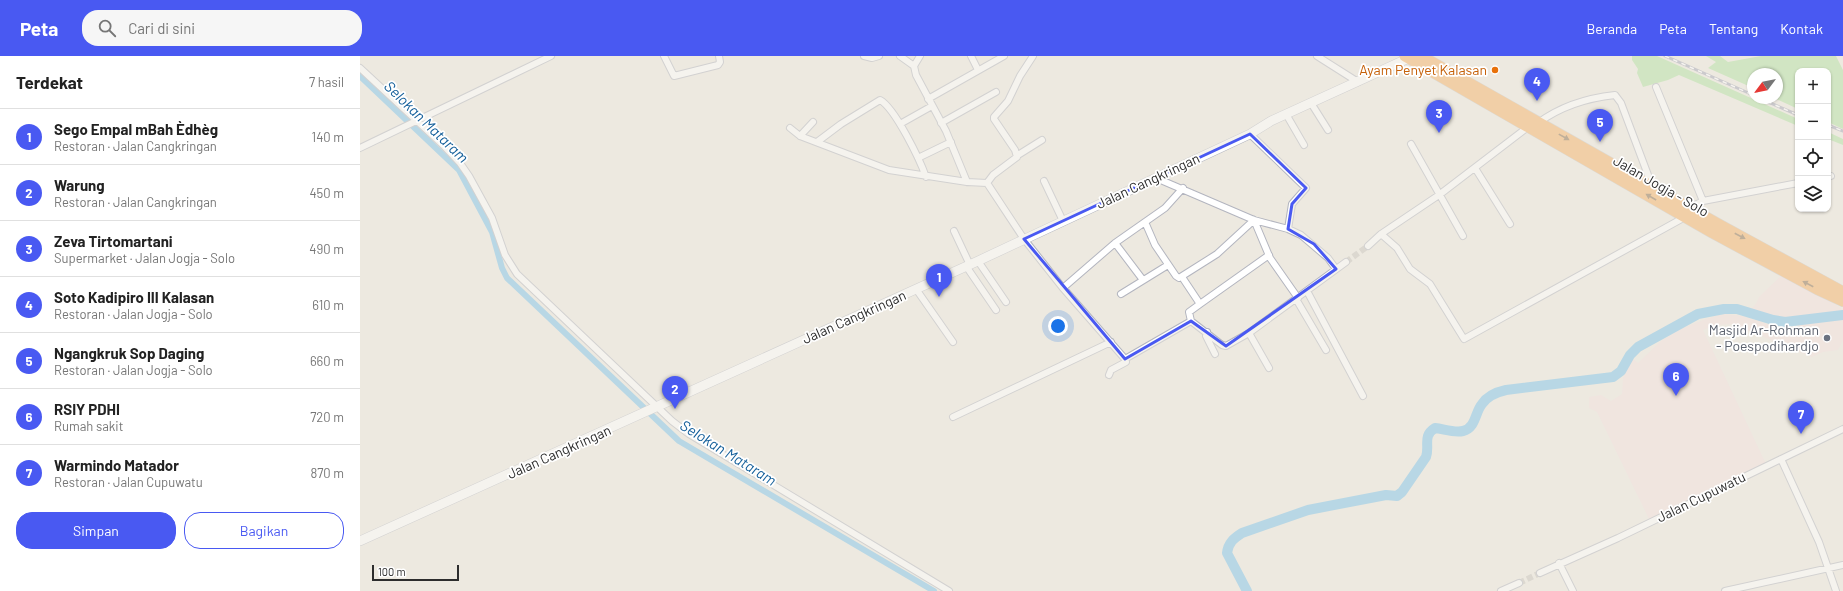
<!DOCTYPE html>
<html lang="id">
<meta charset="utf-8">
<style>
:root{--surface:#fff;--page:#f6f6f6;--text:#222;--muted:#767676;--line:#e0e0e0;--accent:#4959f2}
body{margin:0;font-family:Barlow,sans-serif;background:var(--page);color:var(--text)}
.controls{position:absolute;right:12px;top:12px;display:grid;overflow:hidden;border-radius:8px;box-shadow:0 1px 3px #0004}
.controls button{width:36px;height:36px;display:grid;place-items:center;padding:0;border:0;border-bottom:1px solid var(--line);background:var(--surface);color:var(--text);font:20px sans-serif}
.compass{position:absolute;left:1387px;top:12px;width:36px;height:36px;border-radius:50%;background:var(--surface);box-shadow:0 1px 3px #0004;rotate:238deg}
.scale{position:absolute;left:12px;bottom:10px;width:87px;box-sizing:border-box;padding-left:4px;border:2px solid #2d2d2d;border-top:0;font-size:11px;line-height:14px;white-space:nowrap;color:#2d2d2d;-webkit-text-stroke:3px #fff;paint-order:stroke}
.you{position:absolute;left:698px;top:270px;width:14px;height:14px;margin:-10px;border:3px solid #fff;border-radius:50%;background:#1a73e8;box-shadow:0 0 0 6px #1a73e833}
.badge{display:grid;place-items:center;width:26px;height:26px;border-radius:50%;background:var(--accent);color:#fff;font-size:13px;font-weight:700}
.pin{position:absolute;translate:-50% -33px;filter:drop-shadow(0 1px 2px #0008)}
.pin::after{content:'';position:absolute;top:21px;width:14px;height:12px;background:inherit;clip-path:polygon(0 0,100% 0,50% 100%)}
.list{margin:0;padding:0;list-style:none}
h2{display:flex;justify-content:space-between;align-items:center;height:52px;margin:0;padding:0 16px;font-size:17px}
h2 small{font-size:13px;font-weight:400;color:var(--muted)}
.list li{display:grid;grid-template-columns:26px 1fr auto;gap:12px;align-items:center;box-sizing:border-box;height:56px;padding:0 16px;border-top:1px solid var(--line)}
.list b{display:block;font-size:15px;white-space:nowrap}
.list p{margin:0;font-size:13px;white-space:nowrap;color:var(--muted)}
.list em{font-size:13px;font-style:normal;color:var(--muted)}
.actions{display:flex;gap:8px;padding:12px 16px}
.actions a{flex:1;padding:9px 0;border:1px solid var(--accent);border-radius:16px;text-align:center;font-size:14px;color:var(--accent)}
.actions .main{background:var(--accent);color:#fff}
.icon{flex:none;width:22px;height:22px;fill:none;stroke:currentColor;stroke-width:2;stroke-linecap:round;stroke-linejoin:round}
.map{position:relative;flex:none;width:1483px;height:535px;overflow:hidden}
header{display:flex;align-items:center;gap:24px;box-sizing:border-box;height:56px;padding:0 20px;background:var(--accent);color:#fff}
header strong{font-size:19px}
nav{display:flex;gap:22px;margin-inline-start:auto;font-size:14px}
.search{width:280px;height:36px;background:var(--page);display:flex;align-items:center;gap:10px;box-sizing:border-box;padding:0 14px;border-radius:16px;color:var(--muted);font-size:15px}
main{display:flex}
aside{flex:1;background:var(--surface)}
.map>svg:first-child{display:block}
</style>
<header>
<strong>Peta</strong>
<div class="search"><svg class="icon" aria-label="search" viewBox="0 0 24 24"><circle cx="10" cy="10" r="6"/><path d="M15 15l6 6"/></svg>Cari di sini</div>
<nav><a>Beranda</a><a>Peta</a><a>Tentang</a><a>Kontak</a></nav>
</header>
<main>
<aside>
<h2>Terdekat<small>7 hasil</small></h2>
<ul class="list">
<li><span class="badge">1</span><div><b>Sego Empal mBah Èdhèg</b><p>Restoran · Jalan Cangkringan</p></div><em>140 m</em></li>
<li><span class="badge">2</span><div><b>Warung</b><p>Restoran · Jalan Cangkringan</p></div><em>450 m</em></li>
<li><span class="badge">3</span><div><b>Zeva Tirtomartani</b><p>Supermarket · Jalan Jogja - Solo</p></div><em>490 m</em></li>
<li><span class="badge">4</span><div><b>Soto Kadipiro III Kalasan</b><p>Restoran · Jalan Jogja - Solo</p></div><em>610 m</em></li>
<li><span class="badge">5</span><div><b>Ngangkruk Sop Daging</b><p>Restoran · Jalan Jogja - Solo</p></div><em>660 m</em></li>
<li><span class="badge">6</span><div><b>RSIY PDHI</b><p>Rumah sakit</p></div><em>720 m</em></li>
<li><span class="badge">7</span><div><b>Warmindo Matador</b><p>Restoran · Jalan Cupuwatu</p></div><em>870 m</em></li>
</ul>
<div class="actions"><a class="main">Simpan</a><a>Bagikan</a></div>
</aside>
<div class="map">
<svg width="1483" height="535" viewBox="0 0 1483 535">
<rect width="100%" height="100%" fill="#ede9e0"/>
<path fill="#f3dfde" d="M1424 217 1456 234 1483 254V284L1478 294 1463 296 1452 301 1424 290 1419 284 1413 285 1373 268 1355 269 1343 274 1406 408 1317 452 1289 463 1237 356 1229 352V341L1241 339 1251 345 1262 338 1263 322 1272 302 1278 307 1301 285 1320 273 1346 263 1363 258 1383 260 1419 272 1440 270V263L1421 264 1397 258 1390 255 1397 246 1399 241Z"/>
<path fill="#b0e1a0" d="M1272 0H1297L1438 63V70L1319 19 1308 24 1283 31 1277 17 1278 13 1272 4Z
M1346 0H1360L1368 6 1401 0H1476L1483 14V73L1468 66V15H1438V53L1414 42H1417V18H1393V32L1348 12 1356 6Z
M1468 76 1483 83V89L1468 83Z"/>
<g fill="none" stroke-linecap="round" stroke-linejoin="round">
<path stroke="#79c1ea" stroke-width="6" d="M0 20 99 114 132 176 142 212 147 222 319 385 574 535"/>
<path stroke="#79c1ea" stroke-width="10" d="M887 535 867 497C868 487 874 482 882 477L948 454 1026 439 1037 440 1042 436 1066 401C1070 390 1062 380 1075 372 1084 373 1094 377 1103 375 1116 372 1115 356 1122 348 1128 339 1137 336 1146 334L1253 321 1261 315 1270 299 1278 291 1338 258 1364 253H1377L1413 264 1425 266 1483 259"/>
<path stroke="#c7c3bc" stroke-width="6" stroke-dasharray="6 3" stroke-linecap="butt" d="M986 206 1008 190
M1159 527 1180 517"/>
<defs>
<path id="street" d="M304 0 314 20 358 9 360 6 359 0
M504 0 512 2 519 0
M540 0 554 10 556 19 586 75 607 126
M611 0 618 14
M957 0 998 26
M554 10 560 0
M0 12 83 89 100 107 109 120 132 162 145 199 157 218 312 365 329 378 589 535
M1296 31 1343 145
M568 43 644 0
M951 47 968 74
M926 58 944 89
M581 67 636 36
M1178 67C1201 50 1227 42 1255 39L1261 47 1288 119 1285 127
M540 68 572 50
M430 72 440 80 529 114 607 126 627 127
M890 78 946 132 932 148 928 173
M440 80 453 66
M457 86 481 68 520 44C535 52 560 104 566 121
M1051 88 1103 180
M0 92 191 0
M658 99 682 84
M558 102 591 86
M1115 112 1150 168
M1468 121 1471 120
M796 122 894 164 928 173 941 179 968 202 976 213
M684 125 703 165
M627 127 664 183 702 231 765 303
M627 127 633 119 657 101 655 94 634 63V61L648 45 660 20 673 0
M1332 154 1337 148 1343 145 1438 127
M894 164 910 202 938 242
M785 166 795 189 816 220 819 222 857 198 894 164
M594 175 610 209
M1021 178 1037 192 1050 213 1070 228 1104 283 1325 161
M755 187 783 224
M1008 190 1021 178 1079 139 1168 71
M618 205 646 246
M606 210 636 254
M822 221 840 248 829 256 831 265 862 289 866 290 889 277 986 206
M703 232 755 187 805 152 823 132
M556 233 593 286
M947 235 1003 340
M761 238 808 209
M936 243 966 294
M840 248 909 199
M847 276 846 280 855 298
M889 277 909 312
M749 319 751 314 766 306 765 303 831 265
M593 361 751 286
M1421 403 1459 486 1476 535
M1199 507 1213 535
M1180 517 1258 482 1483 373
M1141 535 1159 527
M1365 535 1483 509"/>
<path id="secondary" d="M0 485 618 205 890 78 911 65 1049 2 1050 0"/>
<path id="highway" d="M1045 0 1353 177 1457 233 1483 245
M1061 0 1358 168 1483 236"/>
</defs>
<use href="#street" stroke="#b3b5bf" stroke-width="8"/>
<use href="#secondary" stroke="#b3b5bf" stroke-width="10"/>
<use href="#highway" stroke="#c8c8c8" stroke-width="12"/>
<use href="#street" stroke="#fff" stroke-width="6"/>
<use href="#secondary" stroke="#fff" stroke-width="9"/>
<use href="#highway" stroke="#f7b062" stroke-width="11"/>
<defs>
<path id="rail" d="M1305 0 1393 39
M1399 42 1438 59
M1468 69 1483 75"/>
</defs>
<use href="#rail" stroke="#a3a4b6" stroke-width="3"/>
<use href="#rail" stroke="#fff" stroke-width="1.5" stroke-dasharray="4.5" stroke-linecap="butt"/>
</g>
<defs><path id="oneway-solid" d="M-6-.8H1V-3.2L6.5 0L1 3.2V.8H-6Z"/></defs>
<g fill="#886845">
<use href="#oneway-solid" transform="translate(1204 81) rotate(29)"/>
<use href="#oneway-solid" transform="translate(1291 141) rotate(-150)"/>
<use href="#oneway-solid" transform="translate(1380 180) rotate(28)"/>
<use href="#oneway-solid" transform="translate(1448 228) rotate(-152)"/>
</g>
<path d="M0 0H1483V535H0ZM890 78 946 132 932 148 928 173 954 188 976 213 866 290 831 265 765 303 664 183Z" fill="#ede9e0" fill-opacity=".55" fill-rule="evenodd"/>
<path fill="none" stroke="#4959f2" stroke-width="3" stroke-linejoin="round" d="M890 78 946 132 932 148 928 173 954 188 976 213 866 290 831 265 765 303 664 183Z"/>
<circle fill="#e8710a" stroke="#fff" stroke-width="1.5" cx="1135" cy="14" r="4"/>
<circle fill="#6b7280" stroke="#fff" stroke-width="1.5" cx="1467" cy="282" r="4"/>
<g text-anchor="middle" stroke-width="3.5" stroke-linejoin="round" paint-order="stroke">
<g font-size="14" fill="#c56008" stroke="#fff" text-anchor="end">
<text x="1127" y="19">Ayam Penyet Kalasan</text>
</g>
<g font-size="14" fill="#2d2d2d" stroke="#fff">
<text transform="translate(788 125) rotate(-25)" y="5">Jalan Cangkringan</text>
<text transform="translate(1301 130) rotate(30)" y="5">Jalan Jogja - Solo</text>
<text transform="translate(494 261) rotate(-24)" y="5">Jalan Cangkringan</text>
<text transform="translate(199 396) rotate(-24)" y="5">Jalan Cangkringan</text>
<text transform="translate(1341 441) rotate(-26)" y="5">Jalan Cupuwatu</text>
</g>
<g font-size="14" fill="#5b616d" stroke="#fff" text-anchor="end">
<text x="1459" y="279">Masjid Ar-Rohman<tspan x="1459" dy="16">- Poespodihardjo</tspan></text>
</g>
<g font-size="15" font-style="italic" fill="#145f9a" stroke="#fff">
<text transform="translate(66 66) rotate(44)" y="5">Selokan Mataram</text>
<text transform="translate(368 397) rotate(32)" y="5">Selokan Mataram</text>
</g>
</g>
</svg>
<div class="controls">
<button>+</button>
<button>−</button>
<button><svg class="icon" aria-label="locate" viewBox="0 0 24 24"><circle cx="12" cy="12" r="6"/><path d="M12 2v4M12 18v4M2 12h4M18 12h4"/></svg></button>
<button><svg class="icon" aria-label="layers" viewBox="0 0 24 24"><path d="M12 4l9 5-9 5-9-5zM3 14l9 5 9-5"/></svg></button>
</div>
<svg class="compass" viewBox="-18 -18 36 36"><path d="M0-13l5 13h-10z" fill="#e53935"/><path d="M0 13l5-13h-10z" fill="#767676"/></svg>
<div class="scale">100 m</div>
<div class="you"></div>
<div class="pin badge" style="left:579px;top:241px">1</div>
<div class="pin badge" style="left:315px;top:353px">2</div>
<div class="pin badge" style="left:1079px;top:77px">3</div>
<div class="pin badge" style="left:1177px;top:45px">4</div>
<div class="pin badge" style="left:1240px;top:86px">5</div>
<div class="pin badge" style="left:1316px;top:340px">6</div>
<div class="pin badge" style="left:1441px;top:378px">7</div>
</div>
</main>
